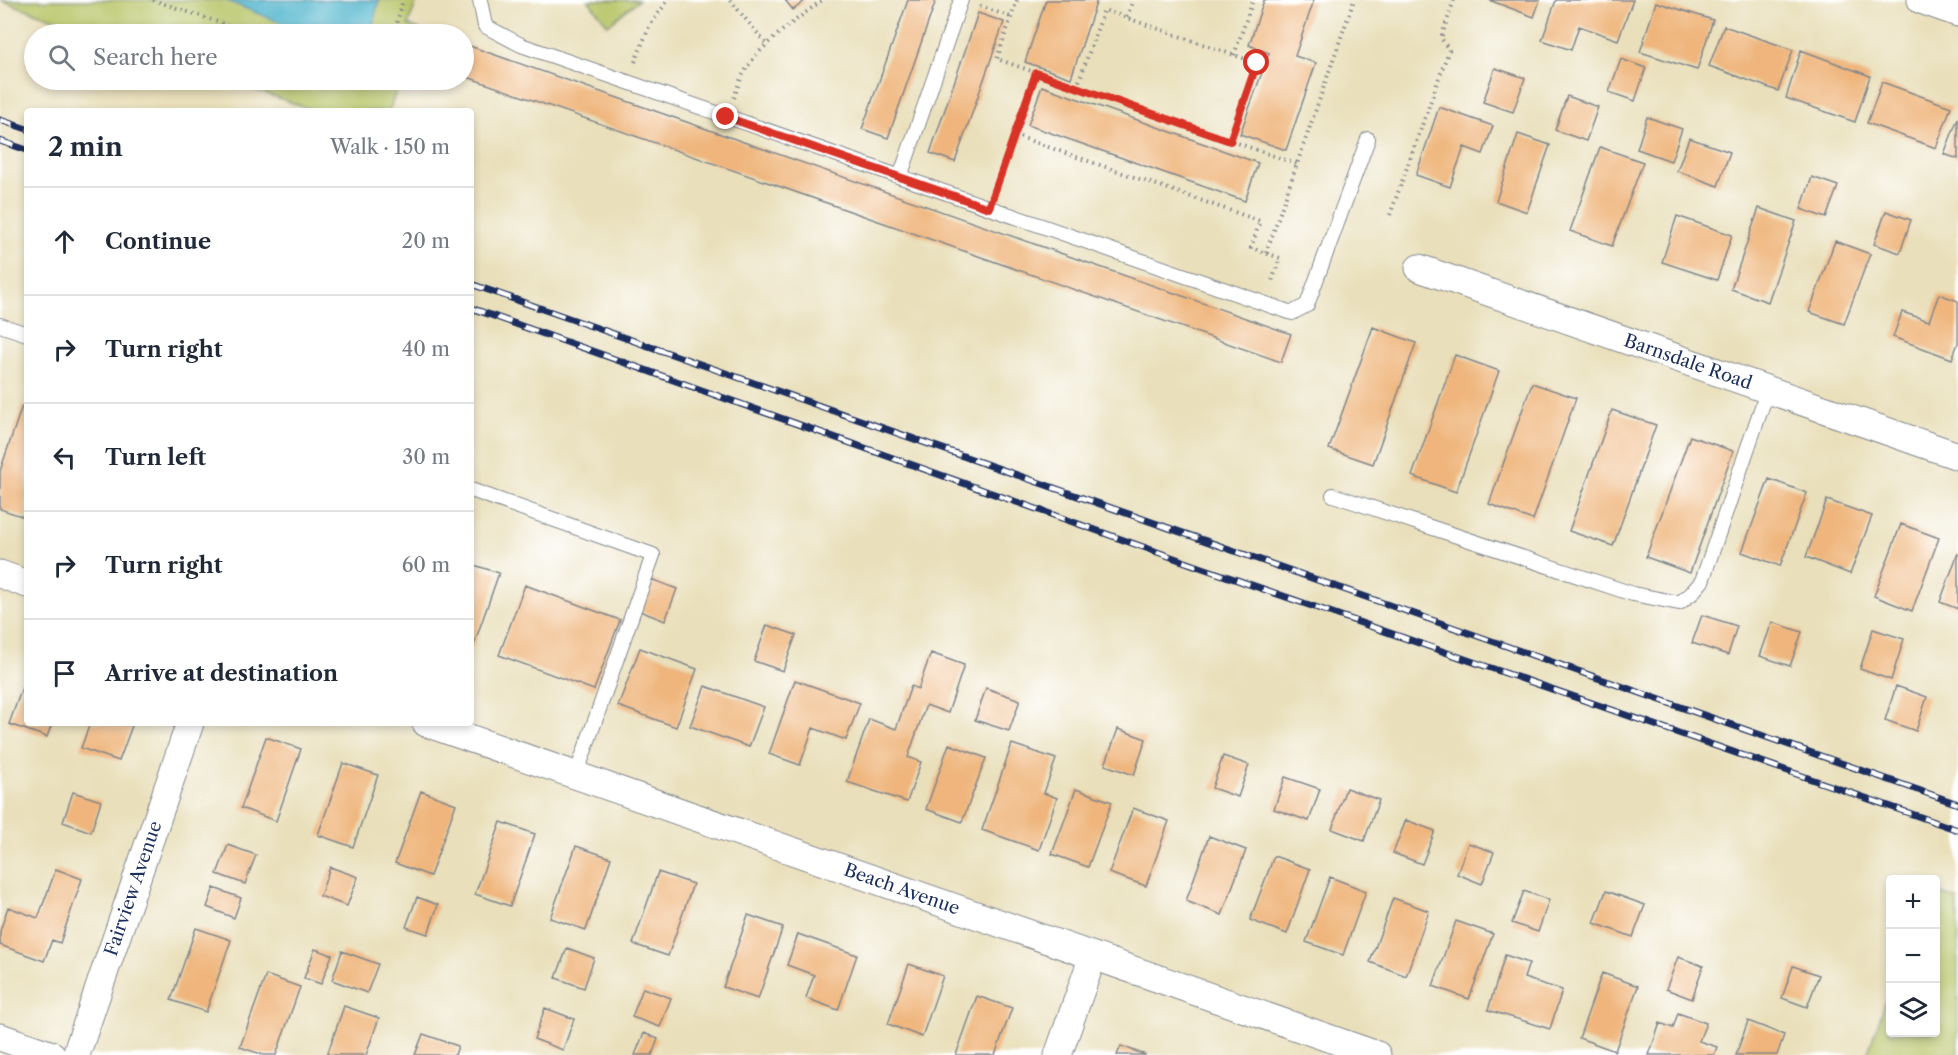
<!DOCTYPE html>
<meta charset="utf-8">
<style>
:root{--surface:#fff;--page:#f2f2f3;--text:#1f2937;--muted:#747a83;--line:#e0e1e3}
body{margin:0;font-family:"Libre Caslon Text",serif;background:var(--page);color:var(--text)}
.controls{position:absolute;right:18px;bottom:18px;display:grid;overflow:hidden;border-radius:6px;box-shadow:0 3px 9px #0003}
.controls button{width:54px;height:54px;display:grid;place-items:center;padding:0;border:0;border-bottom:2px solid var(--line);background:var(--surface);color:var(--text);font:30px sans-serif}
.stop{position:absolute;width:18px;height:18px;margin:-14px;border:4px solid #d93025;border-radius:50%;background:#fff}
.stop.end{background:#d93025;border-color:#fff;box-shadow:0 2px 6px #0008}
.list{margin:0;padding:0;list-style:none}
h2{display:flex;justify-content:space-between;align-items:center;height:78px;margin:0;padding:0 24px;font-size:26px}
h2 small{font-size:20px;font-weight:400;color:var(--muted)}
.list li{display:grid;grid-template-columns:39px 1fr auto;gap:18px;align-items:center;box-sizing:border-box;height:108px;padding:0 24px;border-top:2px solid var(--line)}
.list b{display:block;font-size:22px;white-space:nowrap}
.list em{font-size:20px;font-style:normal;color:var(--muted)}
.icon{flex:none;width:33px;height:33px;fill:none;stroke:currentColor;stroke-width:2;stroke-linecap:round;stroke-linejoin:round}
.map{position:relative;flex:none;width:1958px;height:1055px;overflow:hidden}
.search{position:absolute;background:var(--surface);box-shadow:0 3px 9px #0003;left:24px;top:24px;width:450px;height:66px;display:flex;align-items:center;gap:15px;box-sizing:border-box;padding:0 21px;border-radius:33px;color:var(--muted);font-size:22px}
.panel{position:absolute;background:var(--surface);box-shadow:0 3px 9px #0003;left:24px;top:108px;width:450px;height:618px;border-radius:6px}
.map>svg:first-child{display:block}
</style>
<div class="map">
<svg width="1958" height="1055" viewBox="0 0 1958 1055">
<rect width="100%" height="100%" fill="#fff"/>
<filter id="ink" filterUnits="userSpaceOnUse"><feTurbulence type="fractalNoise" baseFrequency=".0167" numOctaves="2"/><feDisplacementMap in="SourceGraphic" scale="12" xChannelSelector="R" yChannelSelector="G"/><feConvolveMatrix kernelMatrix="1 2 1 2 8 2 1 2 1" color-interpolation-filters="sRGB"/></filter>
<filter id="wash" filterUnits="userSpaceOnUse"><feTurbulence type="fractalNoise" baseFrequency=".008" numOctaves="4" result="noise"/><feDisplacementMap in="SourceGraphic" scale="24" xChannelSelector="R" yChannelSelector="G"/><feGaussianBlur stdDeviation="1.35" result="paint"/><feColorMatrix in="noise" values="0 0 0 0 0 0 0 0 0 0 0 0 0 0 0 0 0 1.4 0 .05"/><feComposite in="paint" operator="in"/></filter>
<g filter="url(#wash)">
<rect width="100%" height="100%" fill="#e9dfba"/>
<path fill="#b8c567" stroke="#6a7a62" stroke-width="1.5" d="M0 0H417L408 25 421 30 419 34H97Z
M588 0H639L608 25Z
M226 80H400L389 111H316Z
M1936 892 1958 900V1055H1867L1890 989V1032H1936Z"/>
<path fill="#4cb3cb" stroke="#347194" stroke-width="1.5" d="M225 0H379L373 24 364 34H309Z"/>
<g id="blocks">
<path fill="#efb57c" d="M785 0H806L793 10Z
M908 0H936L888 138 862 129Z
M1046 0H1097L1071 78 1025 62Z
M1264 0H1314L1295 56 1316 63 1286 150 1240 134 1269 53 1249 45Z
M1489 0H1540L1534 17Z
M1556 0H1633L1618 40 1579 26 1571 50 1542 40Z
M1656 2 1713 20 1697 70 1640 52Z
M978 13 1004 22 955 162 930 153Z
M1724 26 1793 50 1778 91 1709 66Z
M464 44 1291 334 1281 362 464 76Z
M1801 50 1870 76 1855 122 1786 98Z
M1621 59 1646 68 1635 101 1609 92Z
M1495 68 1525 78 1513 112 1483 102Z
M1882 82 1951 107 1936 148 1867 123Z
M1042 86 1258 163 1245 201 1028 125Z
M1567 96 1598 107 1586 141 1555 130Z
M1439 107 1493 126 1483 154 1464 147 1450 187 1416 175Z
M1647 117 1682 129 1671 161 1637 149Z
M1958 118V159L1944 154Z
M1518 134 1550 145 1527 212 1496 201Z
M1689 138 1730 152 1718 186 1677 171Z
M1600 147 1643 162 1612 246 1570 231Z
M1812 177 1838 186 1826 218 1801 209Z
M1759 208 1796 221 1768 302 1731 289Z
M1886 211 1911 220 1900 253 1874 244Z
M1677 216 1732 235 1717 280 1662 262Z
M1835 241 1870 254 1844 324 1809 312Z
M1939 294 1958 301V343L1952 359 1893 337 1902 312 1929 321Z
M1373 327 1416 343 1373 464 1329 449Z
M1455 355 1499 371 1456 492 1412 476Z
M1532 383 1576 398 1533 520 1489 504Z
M22 406 27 408V518L0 509V471Z
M1612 410 1656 425 1613 546 1569 531Z
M1690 436 1733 451 1690 573 1646 557Z
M1769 479 1807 493 1780 566 1742 552Z
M1827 500 1872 516 1850 574 1806 557Z
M1901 524 1939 538 1912 611 1874 596Z
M1958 553V609L1940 602Z
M471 564 499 573 471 653Z
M651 579 677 589 665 621 640 611Z
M525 585 620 620 594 690 499 655Z
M1702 615 1737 626 1728 655 1692 643Z
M1772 622 1802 632 1790 666 1760 656Z
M767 625 796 635 783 671 754 661Z
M1873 629 1904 639 1891 680 1860 669Z
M640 648 697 669 676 727 618 706Z
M931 653 964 665 948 713 926 705 908 757 921 762 907 802 847 782 869 719 896 729 911 686 918 689Z
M27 674V723H52L47 737 9 724Z
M795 680 860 703 846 740 813 728 800 765 769 754Z
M705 686 764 707 749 747 690 726Z
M1896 686 1927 697 1916 731 1885 720Z
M986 688 1020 700 1009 731 975 720Z
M90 723H133L119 761 81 748Z
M1118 729 1146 739 1134 775 1105 765Z
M266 737 301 749 276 821 241 808Z
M949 744 986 758 962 822 926 809Z
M1012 744 1056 759 1044 793 1057 798 1039 850 982 830Z
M1223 756 1249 765 1238 797 1212 788Z
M343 763 378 775 353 847 318 835Z
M1285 777 1320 789 1309 821 1274 809Z
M1346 788 1379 800 1364 841 1332 829Z
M1076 789 1112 802 1088 867 1052 854Z
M421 791 456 804 430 876 395 863Z
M73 792 101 801 91 832 63 822Z
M1133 808 1169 821 1146 886 1109 873Z
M1406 820 1435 831 1422 864 1393 853Z
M501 822 535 834 510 906 475 894Z
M1209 836 1246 850 1222 915 1186 901Z
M1468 843 1494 852 1482 884 1457 874Z
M228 845 256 855 245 884 217 874Z
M576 846 611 858 586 930 550 918Z
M1274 856 1310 869 1287 934 1250 920Z
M330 867 358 877 347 906 320 896Z
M56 869 82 879 60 943 52 940 44 961 0 945V931L8 907 38 918Z
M658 872 693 884 668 956 633 944Z
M1330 877 1366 891 1343 955 1306 942Z
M214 888 241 898 234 918 207 907Z
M1524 891 1549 900 1538 932 1512 923Z
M1606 891 1645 905 1633 937 1594 923Z
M417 897 438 905 428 934 406 927Z
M1393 898 1429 911 1406 976 1370 962Z
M748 915 783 927 758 999 723 987Z
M1456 921 1493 934 1469 999 1433 986Z
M196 928 231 940 206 1012 171 1000Z
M798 934 857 955 838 1010 806 998 814 975 787 965Z
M567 948 594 958 584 988 556 978Z
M315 949 332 955 321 984 304 978Z
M342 951 378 964 367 993 332 980Z
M1505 955 1529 963 1524 978 1562 990 1550 1029 1488 1010Z
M1678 957 1703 966 1692 999 1666 989Z
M909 964 943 976 922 1037 888 1024Z
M1793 966 1819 975 1807 1007 1782 998Z
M1602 973 1638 986 1615 1051 1579 1038Z
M266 975 300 987 276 1055H264L240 1047Z
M643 988 671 998 660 1027 632 1017Z
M977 996 1012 1008 995 1055H956Z
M344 1006 379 1018 366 1055H327Z
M545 1008 574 1019 563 1050 534 1039Z
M1678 1013 1706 1023 1699 1041 1717 1047 1714 1055H1649L1660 1023 1673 1028Z
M1748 1021 1784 1035 1777 1055H1736Z
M644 1033 658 1039 652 1055H635Z
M423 1034 458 1046 455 1055H415Z
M1121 1046 1146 1055H1117Z"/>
</g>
</g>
<g filter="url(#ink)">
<use href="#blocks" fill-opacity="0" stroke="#82878c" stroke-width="1.5"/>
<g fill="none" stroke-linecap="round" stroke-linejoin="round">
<defs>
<path id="service" d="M480 0 485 26 521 45 1292 313 1307 305 1368 139
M900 177 961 0
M0 325 27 334
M471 490 653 555 576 775
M1333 495 1633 594 1679 603 1691 594 1702 581 1768 389"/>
<g id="minor">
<path d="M1921 0 1958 13"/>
<path id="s1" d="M1419 268 1958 456"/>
<path d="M0 574 27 584"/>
<path id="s2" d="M426 723 1377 1055"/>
<path d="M0 1037 52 1055"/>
<path id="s3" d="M76 1055 190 723"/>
<path d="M1058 1055 1093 956"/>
</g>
</defs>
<use href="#service" stroke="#82878c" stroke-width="16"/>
<use href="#minor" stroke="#82878c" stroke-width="29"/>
<path stroke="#82878c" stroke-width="4" stroke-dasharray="1.5 4.5" stroke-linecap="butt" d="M153 0 221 23 247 34
M730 0 767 45
M1017 0 997 59 1297 164
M980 6 1011 17
M1127 17 1133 0
M394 34 403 0
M1234 55 1253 0
M635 62 649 27 668 0
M349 80 365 82 368 80
M1077 87 1104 10 1257 63 1230 141
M734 98C737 89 740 79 745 71 761 43 797 20 822 0
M1014 135 1260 221 1251 248 1280 258 1271 284
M996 188 1036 73
M1390 215 1449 50 1441 38 1454 0
M1266 253 1354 0"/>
<use href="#service" stroke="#fff" stroke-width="14"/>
<use href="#minor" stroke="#fff" stroke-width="27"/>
<defs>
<path id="rail" d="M0 120 27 129
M0 141 27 150
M471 284 1958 804
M471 308 1191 564 1958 830"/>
</defs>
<use href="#rail" stroke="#1b2f5e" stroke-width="7"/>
<use href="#rail" stroke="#fff" stroke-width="4.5" stroke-dasharray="14" stroke-linecap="butt"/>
</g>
</g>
<g fill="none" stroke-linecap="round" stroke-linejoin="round" filter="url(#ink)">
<path stroke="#d93025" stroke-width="8" d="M726 117 989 208 1036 73 1230 141 1257 63"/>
</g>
<g text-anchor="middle" stroke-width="4.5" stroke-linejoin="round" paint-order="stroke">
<g font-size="18" fill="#1b2f5e" stroke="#fff">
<text dy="6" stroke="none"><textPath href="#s1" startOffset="285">Barnsdale Road</textPath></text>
<text dy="6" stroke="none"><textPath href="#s3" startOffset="176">Fairview Avenue</textPath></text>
<text dy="6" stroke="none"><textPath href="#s2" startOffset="504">Beach Avenue</textPath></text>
</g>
</g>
</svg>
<div class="controls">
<button>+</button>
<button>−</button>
<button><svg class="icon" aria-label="layers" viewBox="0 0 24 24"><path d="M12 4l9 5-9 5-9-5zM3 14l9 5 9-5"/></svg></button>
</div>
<div class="stop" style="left:1257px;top:63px"></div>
<div class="stop end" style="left:726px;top:117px"></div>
<div class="search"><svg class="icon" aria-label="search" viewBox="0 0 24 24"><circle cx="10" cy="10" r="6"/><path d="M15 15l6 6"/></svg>Search here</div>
<section class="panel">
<h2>2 min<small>Walk · 150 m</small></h2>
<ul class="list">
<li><svg class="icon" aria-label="ahead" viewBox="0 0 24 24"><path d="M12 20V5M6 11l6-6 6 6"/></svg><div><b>Continue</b></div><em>20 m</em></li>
<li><svg class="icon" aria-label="right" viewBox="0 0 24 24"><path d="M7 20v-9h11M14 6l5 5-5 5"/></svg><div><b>Turn right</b></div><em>40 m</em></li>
<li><svg class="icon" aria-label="left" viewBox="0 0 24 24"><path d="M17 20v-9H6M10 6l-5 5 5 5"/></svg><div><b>Turn left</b></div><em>30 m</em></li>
<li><svg class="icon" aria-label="right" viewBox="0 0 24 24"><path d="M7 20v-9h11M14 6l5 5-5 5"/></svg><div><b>Turn right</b></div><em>60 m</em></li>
<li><svg class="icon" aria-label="arrive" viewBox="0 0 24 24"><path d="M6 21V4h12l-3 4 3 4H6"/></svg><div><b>Arrive at destination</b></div></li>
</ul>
</section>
</div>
